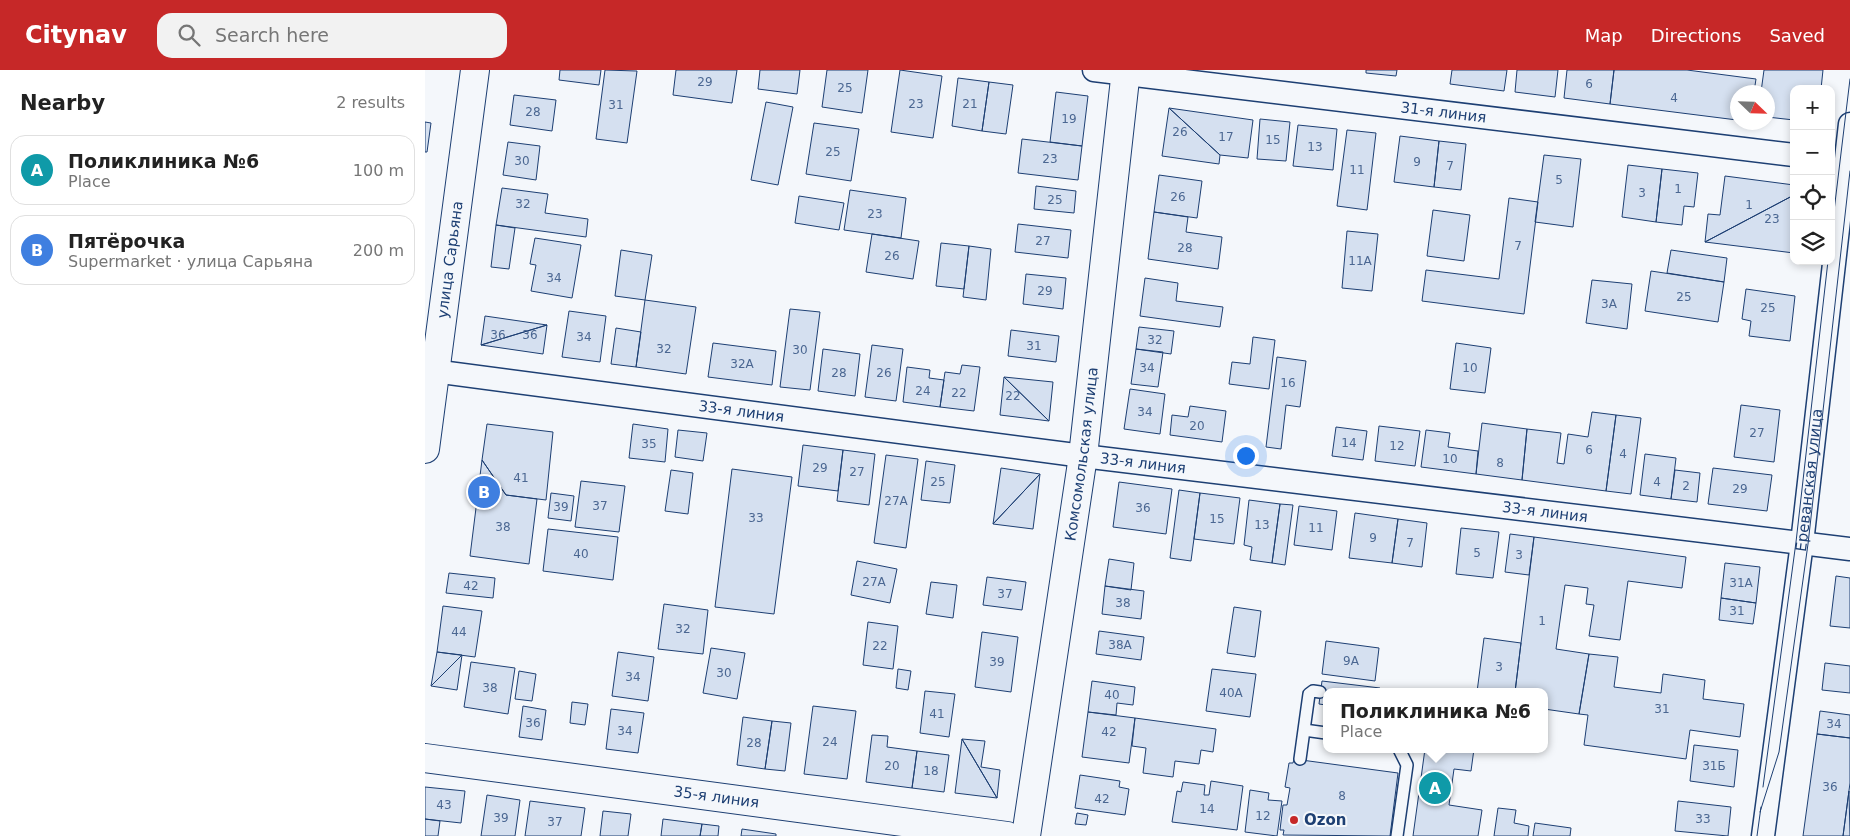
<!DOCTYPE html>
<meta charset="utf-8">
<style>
:root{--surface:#fff;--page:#f2f2f2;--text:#222;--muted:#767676;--line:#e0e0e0;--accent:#c62828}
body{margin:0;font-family:"DejaVu Sans",sans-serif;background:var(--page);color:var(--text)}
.controls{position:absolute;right:15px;top:15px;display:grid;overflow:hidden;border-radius:10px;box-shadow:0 2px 8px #0003}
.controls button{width:45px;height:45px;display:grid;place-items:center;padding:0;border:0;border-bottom:1px solid var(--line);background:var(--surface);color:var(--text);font:25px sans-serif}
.compass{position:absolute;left:1305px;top:15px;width:45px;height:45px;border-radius:50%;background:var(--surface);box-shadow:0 2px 8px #0003;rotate:113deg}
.you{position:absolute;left:820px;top:385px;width:18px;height:18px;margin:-12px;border:4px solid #fff;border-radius:50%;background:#1a73e8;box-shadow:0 0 0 8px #1a73e833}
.badge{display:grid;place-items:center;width:32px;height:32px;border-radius:50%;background:var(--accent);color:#fff;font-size:16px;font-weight:700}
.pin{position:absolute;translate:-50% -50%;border:2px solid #fff;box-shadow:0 1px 5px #0006}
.popup{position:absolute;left:898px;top:618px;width:225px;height:65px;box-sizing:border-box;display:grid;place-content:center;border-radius:10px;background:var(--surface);filter:drop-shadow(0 1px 4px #0005);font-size:16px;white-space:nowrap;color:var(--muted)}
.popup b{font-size:19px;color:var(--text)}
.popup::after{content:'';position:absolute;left:50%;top:100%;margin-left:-10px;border:10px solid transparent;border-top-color:var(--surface)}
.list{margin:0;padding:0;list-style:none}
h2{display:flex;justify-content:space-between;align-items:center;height:65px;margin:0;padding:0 20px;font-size:21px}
h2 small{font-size:16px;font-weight:400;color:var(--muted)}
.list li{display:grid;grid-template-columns:32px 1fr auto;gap:15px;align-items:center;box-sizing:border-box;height:70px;margin:0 10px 10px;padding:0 10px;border:1px solid var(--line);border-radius:15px}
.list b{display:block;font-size:19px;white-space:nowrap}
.list p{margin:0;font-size:16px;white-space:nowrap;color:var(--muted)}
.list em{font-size:16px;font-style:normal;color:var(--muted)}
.icon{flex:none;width:28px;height:28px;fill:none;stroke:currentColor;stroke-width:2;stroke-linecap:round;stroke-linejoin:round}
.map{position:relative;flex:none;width:1425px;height:766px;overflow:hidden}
header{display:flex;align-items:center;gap:30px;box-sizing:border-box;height:70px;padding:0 25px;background:var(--accent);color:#fff}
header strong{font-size:24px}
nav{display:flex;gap:28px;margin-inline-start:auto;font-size:18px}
.search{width:350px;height:45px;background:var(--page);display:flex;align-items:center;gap:12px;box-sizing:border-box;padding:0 18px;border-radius:15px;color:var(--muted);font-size:19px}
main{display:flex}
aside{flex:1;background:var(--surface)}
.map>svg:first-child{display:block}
</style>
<header>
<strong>Citynav</strong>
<div class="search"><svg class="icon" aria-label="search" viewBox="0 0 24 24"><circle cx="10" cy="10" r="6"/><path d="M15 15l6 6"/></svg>Search here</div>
<nav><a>Map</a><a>Directions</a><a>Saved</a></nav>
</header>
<main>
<aside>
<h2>Nearby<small>2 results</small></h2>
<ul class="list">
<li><span class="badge" style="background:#0f9aa8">A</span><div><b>Поликлиника №6</b><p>Place</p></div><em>100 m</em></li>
<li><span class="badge" style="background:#3f7fe0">B</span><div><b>Пятёрочка</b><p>Supermarket · улица Сарьяна</p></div><em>200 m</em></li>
</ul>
</aside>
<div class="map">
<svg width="1425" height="766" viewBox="0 0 1425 766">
<rect width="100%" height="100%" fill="#f4f7fb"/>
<path fill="#d5e0f0" stroke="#1d3f73" d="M135 0H176L174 15 134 10Z
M180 0 212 1 202 73 171 69Z
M251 0H312L307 33 248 25Z
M335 0H375L372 24 333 19Z
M402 0H443L437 43 397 37Z
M475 0 517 6 508 68 466 62Z
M941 0H972L971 6 941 3Z
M1027 0H1082L1079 21 1025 14Z
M1092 0H1133L1130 27 1090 22Z
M1142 0H1189L1185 34 1139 28Z
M1189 0H1262L1331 9 1329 22H1312V50L1185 34Z
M1339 0H1398L1396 19H1369V50L1342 47V22H1336Z
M533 8 564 12 557 61 527 56Z
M564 12 588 15 581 64 557 61Z
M631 22 663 26 657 76 625 72Z
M89 25 131 30 127 61 85 55Z
M341 32 368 37 353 115 326 110Z
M744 38 828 50 823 88 795 85Z
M744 38 795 85 794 94 737 86Z
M835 49 865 52 861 91 832 89Z
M0 52 6 53 2 82H0Z
M389 53 434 59 426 111 381 104Z
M873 55 912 59 908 100 868 96Z
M922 60 951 63 942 140 912 136Z
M975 66 1014 71 1009 117 969 112Z
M597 69 657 76 653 110 593 103Z
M1014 71 1041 74 1036 120 1009 117Z
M83 72 115 76 111 110 78 105Z
M1119 85 1156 89 1148 157 1110 152Z
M1203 95 1237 99 1231 152 1197 147Z
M1237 99 1273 103 1269 137 1259 136 1257 155 1231 152Z
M734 105 777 111 772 148 729 142Z
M1300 106 1369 115V125L1280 172 1283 144 1295 145Z
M611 116 651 121 649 143 609 139Z
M77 118 123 124 120 143 163 149 161 167 71 155Z
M425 120 481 128 476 168 419 160Z
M1369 125V183L1280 172Z
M374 126 419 133 414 160 370 153Z
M1084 128 1113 132 1099 244 997 231 1001 200 1074 209Z
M1008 140 1045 145 1039 191 1002 186Z
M729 142 763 147 761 162 797 167 793 199 723 189Z
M593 154 646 160 643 188 590 182Z
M71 155 90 158 84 199 66 197Z
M922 161 953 164 947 221 917 218Z
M447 164 494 171 488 209 441 202Z
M110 168 156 175 147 228 106 221 111 195 105 194Z
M516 173 544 176 539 219 511 216Z
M544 176 566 179 561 230 538 227Z
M196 180 227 185 220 230 190 226Z
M1246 180 1302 188 1299 212 1242 203Z
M1226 201 1299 212 1293 252 1220 241Z
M601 204 641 208 638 239 598 234Z
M720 208 753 213 751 231 798 237 795 257 715 246Z
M1167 210 1207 214 1202 259 1161 253Z
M1321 219 1370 226 1365 271 1324 266 1326 251 1317 249Z
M220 230 271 237 261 304 211 297Z
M365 239 395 242 385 320 355 317Z
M144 241 181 246 175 292 137 287Z
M60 246 122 255 56 275Z
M122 255 118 284 56 275Z
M714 257 749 261 746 284 711 279Z
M191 258 216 262 211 297 186 294Z
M586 260 634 266 631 292 583 286Z
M828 267 850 270 844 319 804 314 807 292 825 294Z
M288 273 351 281 347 315 283 307Z
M1031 273 1066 278 1060 323 1025 319Z
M447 275 478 279 471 331 440 327Z
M398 279 435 284 430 326 393 321Z
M711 279 738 282 733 317 706 314Z
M852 287 881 291 875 337 861 335 856 379 841 377Z
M537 295 555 297 549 341 515 337 520 302 535 304Z
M482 297 505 300 504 308 519 310 515 337 478 332Z
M579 307 624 351 575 345Z
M579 307 628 312 624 351Z
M705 319 740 324 735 364 699 359Z
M1316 335 1355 340 1349 392 1309 387Z
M765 336 801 341 797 372 745 365 747 345 763 347Z
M1167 342 1191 345 1181 421 1097 410 1102 359 1136 363 1132 393 1139 394 1143 364 1163 367Z
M1191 345 1216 348 1206 424 1181 421Z
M1057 353 1102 359 1097 410 1051 404Z
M62 354 128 362 121 430 81 425 57 390Z
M208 354 243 359 240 392 204 388Z
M954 356 995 361 990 396 950 391Z
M911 357 942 361 938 390 907 386Z
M253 360 282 363 278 391 250 387Z
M1001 360 1025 363 1023 377 1053 381 1051 404 996 397Z
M378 375 418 380 413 421 373 416Z
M418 380 450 384 444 435 412 431Z
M1220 384 1251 388 1246 429 1215 425Z
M461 385 493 389 481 478 449 473Z
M57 390 81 425 112 429 104 494 45 486Z
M501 391 530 395 525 433 496 430Z
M576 398 615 404 568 454Z
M1288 398 1347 405 1342 441 1283 434Z
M307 399 367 407 349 544 290 537Z
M246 400 268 403 263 444 240 441Z
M1250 400 1275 403 1272 432 1246 429Z
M615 404 608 459 568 454Z
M156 411 200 416 194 462 150 457Z
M694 412 747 419 741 464 688 457Z
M754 420 775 423 766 491 745 488Z
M126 423 149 426 146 451 123 448Z
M775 423 815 428 809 474 769 469Z
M824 430 855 434 847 493 825 490 827 477 819 475Z
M855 434 868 435 860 495 847 493Z
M874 436 912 441 907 480 869 475Z
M930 443 973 449 967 493 924 488Z
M973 449 1002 453 997 497 967 493Z
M1036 458 1074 462 1068 508 1031 504Z
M123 459 193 467 188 510 118 501Z
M1085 464 1109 467 1104 505 1080 502Z
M1109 467 1261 487 1257 518 1203 511 1195 570 1164 566 1169 535 1161 534 1163 518 1140 515 1131 579 1164 584 1154 644 1119 639V622H1090Z
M684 489 709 493 706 520 680 516Z
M432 491 472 499 465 533 426 525Z
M1300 493 1335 497 1331 533 1296 528Z
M24 503 70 508 68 528 21 523Z
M1411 506 1425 508V558L1405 556Z
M562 507 601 512 597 540 558 535Z
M506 512 532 515 528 548 501 544Z
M680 516 719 521 716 549 677 544Z
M1296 528 1331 533 1328 554 1294 550Z
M239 534 283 540 278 584 233 579Z
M18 536 57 541 50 587 12 582Z
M809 537 836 541 830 587 802 583Z
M443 552 473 556 468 599 438 595Z
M674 561 719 567 716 590 671 584Z
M557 562 593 567 586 622 550 617Z
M1059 568 1096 573 1090 622H1052Z
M901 571 954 578 950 611 897 604Z
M286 578 320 583 312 629 278 623Z
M12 582 37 585 6 616Z
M193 582 229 587 223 631 187 626Z
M1164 584 1193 587 1189 617 1236 623 1238 604 1280 610 1278 629 1319 634 1315 667 1265 660 1261 689 1159 675 1163 645 1154 644Z
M37 585 32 620 6 616Z
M46 592 90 598 83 644 39 637Z
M1400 593 1425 596V623L1397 620Z
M473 599 486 601 483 620 471 618Z
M787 599 831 604 825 647 781 641Z
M94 601 111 604 107 631 90 629Z
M667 611 710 617 708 635 692 633 691 645 663 642Z
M897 611 955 618V622H901V635L894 634Z
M500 621 530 624 524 667 495 663Z
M147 632 163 634 160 655 145 653Z
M98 636 121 640 117 670 94 667Z
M388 636 431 641 422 709 379 704Z
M186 639 219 643 213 683 181 679Z
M1395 641 1425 645V668L1392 664Z
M663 642 710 648 704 693 657 687Z
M318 647 347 651 340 699 312 695Z
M710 648 791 659 788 682 776 680 774 694 750 691 748 707 718 703 721 678 707 676Z
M347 651 366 653 360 701 340 699Z
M1392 664 1425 668V713L1418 766H1378Z
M447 665 463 666 462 677 492 681 487 718 441 712Z
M537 669 572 728 530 723Z
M537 669 560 671 556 697 575 700 572 728Z
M1269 675 1313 680 1309 717 1265 711Z
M1000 679H1049L1046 701 1029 699 1024 735 1057 740 1053 766H988Z
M492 681 524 685 519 722 487 718Z
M869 689 973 703 965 766 858 765 859 760H855L858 735H862L865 718 860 717 864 693H868Z
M655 705 695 711 694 717 704 719 700 745 650 738Z
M786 711 818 716 812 760 747 752 752 721 756 722 758 712 780 715 779 725H784Z
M0 717 40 721 36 753 0 749Z
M825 720 844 723 843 730 857 731 852 766 820 762Z
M1424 721 1425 766H1418Z
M62 725 95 730 90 766H56Z
M105 731 160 738 156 766H100Z
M1253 731 1306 737 1303 766 1250 761Z
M1073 738 1091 740 1089 753 1104 756 1103 766H1069Z
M178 741 206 744 203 766H175Z
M652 743 663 745 661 755 650 754Z
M0 749 15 751 13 766H0Z
M238 749 277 754 275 766H236Z
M1110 753 1146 758 1145 766H1108Z
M277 754 294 756 293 766H275Z
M317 759 351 764V766H316Z"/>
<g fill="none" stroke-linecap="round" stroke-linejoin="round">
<defs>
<path id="lane" d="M879 660 884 624 888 621 895 622
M875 689 879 660 901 663
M972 766 982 695 974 679"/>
<g id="street">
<path id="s1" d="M669 0 1369 85"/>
<path id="s2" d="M0 300 658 386 1425 479"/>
<path id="s3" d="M1338 766 1377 473 1425 54"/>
</g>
<g id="secondary">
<path id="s4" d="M0 379 50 0"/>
<path id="s5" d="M0 688 582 766"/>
<path id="s6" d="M601 766 658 386 701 0"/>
</g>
</defs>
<use href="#lane" stroke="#1d3f73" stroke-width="14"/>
<use href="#street" stroke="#1d3f73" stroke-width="25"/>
<use href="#secondary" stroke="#1d3f73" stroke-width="30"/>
<use href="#lane" stroke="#f4f7fb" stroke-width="11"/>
<use href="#street" stroke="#f4f7fb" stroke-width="22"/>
<use href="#secondary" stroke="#f4f7fb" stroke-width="28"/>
<path stroke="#1d3f73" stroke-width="1" d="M1406 166 1425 9
M1338 717 1371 472 1403 191
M1335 742 1354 682 1383 474 1425 101
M1332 766 1336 737"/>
</g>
<circle fill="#c62828" stroke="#f4f7fb" stroke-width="2" cx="869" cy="750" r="5"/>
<g text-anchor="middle" stroke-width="4" stroke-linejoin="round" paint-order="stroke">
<g font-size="12" fill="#4b6792">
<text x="280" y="16">29</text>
<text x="1164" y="18">6</text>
<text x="420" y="22">25</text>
<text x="1249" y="32">4</text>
<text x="491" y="38">23</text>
<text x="545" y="38">21</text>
<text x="191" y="39">31</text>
<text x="108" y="46">28</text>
<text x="644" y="53">19</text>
<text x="755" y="66">26</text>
<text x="801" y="71">17</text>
<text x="848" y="74">15</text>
<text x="890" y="81">13</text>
<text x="408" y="86">25</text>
<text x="625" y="93">23</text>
<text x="97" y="95">30</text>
<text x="992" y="96">9</text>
<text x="1025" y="100">7</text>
<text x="932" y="104">11</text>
<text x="1134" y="114">5</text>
<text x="1253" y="123">1</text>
<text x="1217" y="127">3</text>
<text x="753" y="131">26</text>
<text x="630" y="134">25</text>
<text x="98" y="138">32</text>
<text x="1324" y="139">1</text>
<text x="450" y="148">23</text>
<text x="1347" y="153">23</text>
<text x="618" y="175">27</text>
<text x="1093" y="180">7</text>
<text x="760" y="182">28</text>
<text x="467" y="190">26</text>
<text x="935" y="195">11А</text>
<text x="129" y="212">34</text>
<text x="620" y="225">29</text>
<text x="1259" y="231">25</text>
<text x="1184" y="238">3А</text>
<text x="1343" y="242">25</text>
<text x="73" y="269">36</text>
<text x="105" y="269">36</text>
<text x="159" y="271">34</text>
<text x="730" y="274">32</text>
<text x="609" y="280">31</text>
<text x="239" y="283">32</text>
<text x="375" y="284">30</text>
<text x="317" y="298">32А</text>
<text x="722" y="302">34</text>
<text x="1045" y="302">10</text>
<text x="414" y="307">28</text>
<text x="459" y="307">26</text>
<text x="863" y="317">16</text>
<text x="498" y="325">24</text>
<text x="534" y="327">22</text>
<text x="588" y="330">22</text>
<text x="720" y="346">34</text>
<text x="772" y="360">20</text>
<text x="1332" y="367">27</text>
<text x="924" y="377">14</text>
<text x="224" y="378">35</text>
<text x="972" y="380">12</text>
<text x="1164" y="384">6</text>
<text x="1198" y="388">4</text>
<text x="1025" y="393">10</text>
<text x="1075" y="397">8</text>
<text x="395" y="402">29</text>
<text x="432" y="406">27</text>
<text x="96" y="412">41</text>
<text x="513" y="416">25</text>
<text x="1232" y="416">4</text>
<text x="1261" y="420">2</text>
<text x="1315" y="423">29</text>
<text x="471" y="435">27А</text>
<text x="175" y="440">37</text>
<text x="136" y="441">39</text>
<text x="718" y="442">36</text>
<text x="331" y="452">33</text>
<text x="792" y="453">15</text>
<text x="837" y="459">13</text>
<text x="78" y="461">38</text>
<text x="891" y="462">11</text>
<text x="948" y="472">9</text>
<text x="985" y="477">7</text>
<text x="1052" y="487">5</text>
<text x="156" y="488">40</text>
<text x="1094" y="489">3</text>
<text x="449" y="516">27А</text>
<text x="1316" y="517">31А</text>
<text x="46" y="520">42</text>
<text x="580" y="528">37</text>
<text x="698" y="537">38</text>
<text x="1312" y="545">31</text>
<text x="1117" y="555">1</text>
<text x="258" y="563">32</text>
<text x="34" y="566">44</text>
<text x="695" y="579">38А</text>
<text x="455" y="580">22</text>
<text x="926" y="595">9А</text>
<text x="572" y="596">39</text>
<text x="1074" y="601">3</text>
<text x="299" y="607">30</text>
<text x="208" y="611">34</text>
<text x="65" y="622">38</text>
<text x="806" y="627">40А</text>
<text x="687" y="629">40</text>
<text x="1237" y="643">31</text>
<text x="512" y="648">41</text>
<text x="108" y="657">36</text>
<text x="1409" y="658">34</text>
<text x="200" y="665">34</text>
<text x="684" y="666">42</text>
<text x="405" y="676">24</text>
<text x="329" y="677">28</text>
<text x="467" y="700">20</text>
<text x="1289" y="700">31Б</text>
<text x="506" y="705">18</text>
<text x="1405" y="721">36</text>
<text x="917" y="730">8</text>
<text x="677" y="733">42</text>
<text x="19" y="739">43</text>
<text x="782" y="743">14</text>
<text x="838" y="750">12</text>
<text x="76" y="752">39</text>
<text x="1278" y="753">33</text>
<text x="130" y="756">37</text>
</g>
<g font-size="15" fill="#1d3f73" stroke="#f4f7fb">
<text dy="5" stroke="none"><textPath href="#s1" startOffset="352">31-я линия</textPath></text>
<text dy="5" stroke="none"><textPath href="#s4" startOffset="191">улица Сарьяна</textPath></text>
<text dy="5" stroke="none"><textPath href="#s2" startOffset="319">33-я линия</textPath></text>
<text dy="5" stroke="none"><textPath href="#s6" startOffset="386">Комсомольская улица</textPath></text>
<text dy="5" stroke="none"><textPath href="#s2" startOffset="724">33-я линия</textPath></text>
<text dy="5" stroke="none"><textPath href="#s3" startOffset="359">Ереванская улица</textPath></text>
<text dy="5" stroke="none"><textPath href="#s2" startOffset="1129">33-я линия</textPath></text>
<text dy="5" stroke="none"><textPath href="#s5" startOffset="294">35-я линия</textPath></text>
</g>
<g font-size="15" font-weight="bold" fill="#1d3f73" stroke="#f4f7fb" text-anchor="start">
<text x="879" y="755">Ozon</text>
</g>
</g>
</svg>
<div class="controls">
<button>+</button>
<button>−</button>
<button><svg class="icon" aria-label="locate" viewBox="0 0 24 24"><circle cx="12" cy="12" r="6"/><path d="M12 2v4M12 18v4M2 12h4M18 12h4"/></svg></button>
<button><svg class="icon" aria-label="layers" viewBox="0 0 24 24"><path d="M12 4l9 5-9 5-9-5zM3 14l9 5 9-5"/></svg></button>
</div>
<svg class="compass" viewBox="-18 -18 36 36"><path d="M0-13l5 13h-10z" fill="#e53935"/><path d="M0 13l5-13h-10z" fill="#767676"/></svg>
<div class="you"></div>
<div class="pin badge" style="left:1010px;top:718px;background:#0f9aa8">A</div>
<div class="popup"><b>Поликлиника №6</b>Place</div>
<div class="pin badge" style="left:59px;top:422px;background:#3f7fe0">B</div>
</div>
</main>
